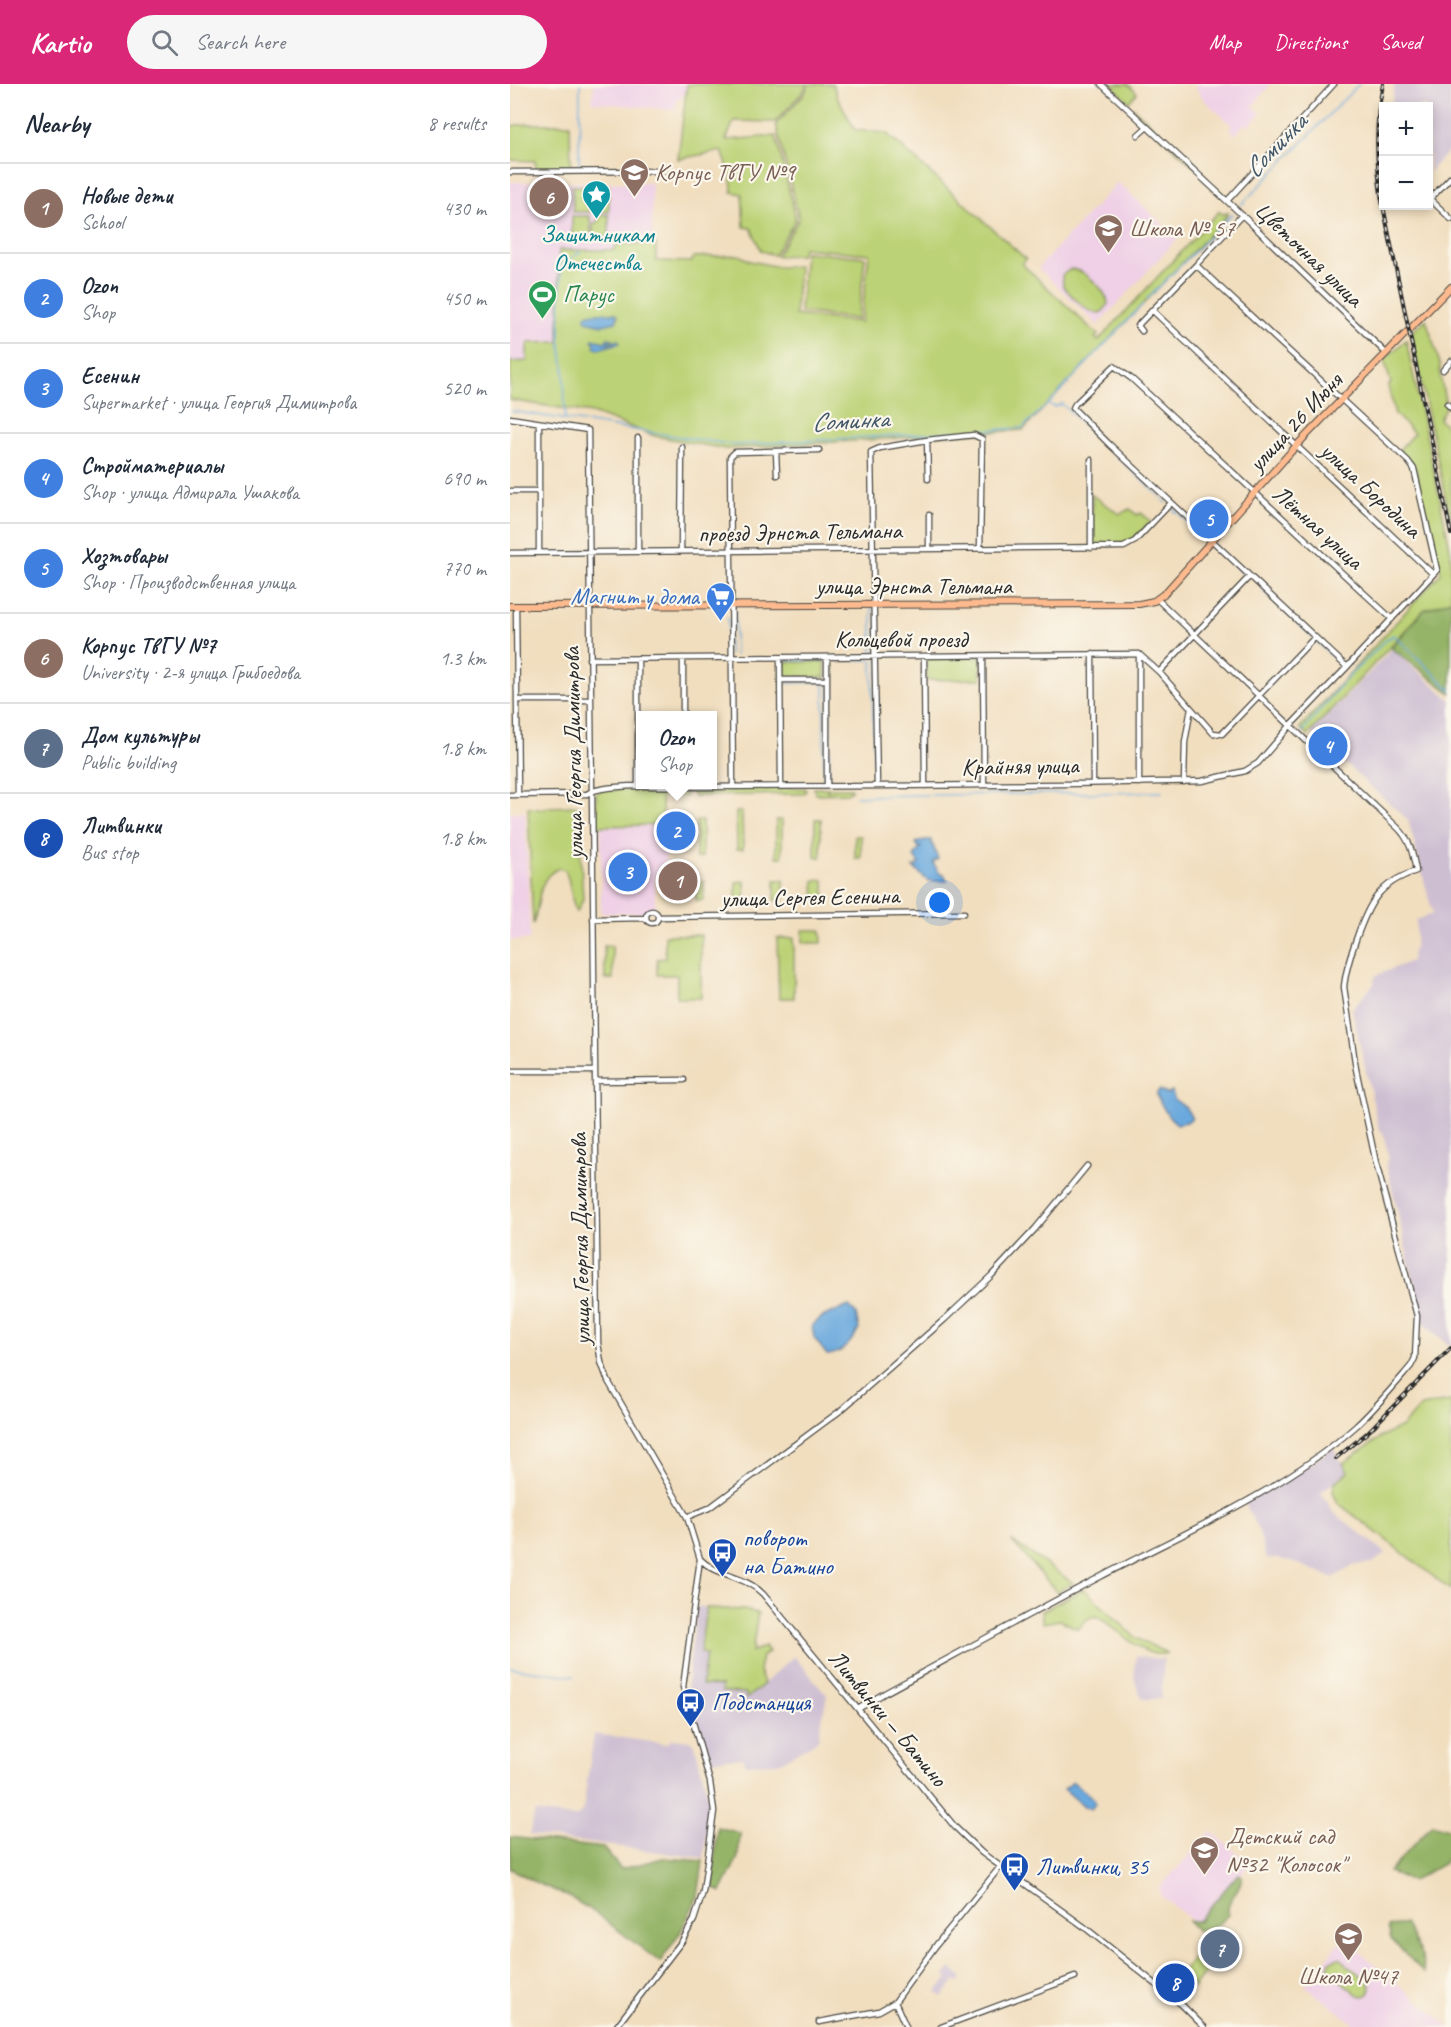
<!DOCTYPE html>
<meta charset="utf-8">
<style>
:root{--surface:#fff;--page:#f6f6f7;--text:#1f2937;--muted:#747a83;--line:#e0e1e3;--accent:#db2777}
body{margin:0;font-family:Caveat,sans-serif;background:var(--page);color:var(--text)}
.controls{position:absolute;right:18px;top:18px;display:grid;overflow:hidden;border-radius:0px;box-shadow:0 3px 9px #0003}
.controls button{width:54px;height:54px;display:grid;place-items:center;padding:0;border:0;border-bottom:2px solid var(--line);background:var(--surface);color:var(--text);font:30px sans-serif}
.you{position:absolute;left:430px;top:819px;width:21px;height:21px;margin:-15px;border:4px solid #fff;border-radius:50%;background:#1a73e8;box-shadow:0 0 0 9px #1a73e833}
.badge{display:grid;place-items:center;width:39px;height:39px;border-radius:50%;background:var(--accent);color:#fff;font-size:20px;font-weight:700}
.pin{position:absolute;translate:-50% -50%;border:3px solid #fff;box-shadow:0 2px 6px #0006}
.popup{position:absolute;left:126px;top:627px;width:81px;height:78px;box-sizing:border-box;display:grid;place-content:center;border-radius:0px;background:var(--surface);filter:drop-shadow(0 2px 4px #0005);font-size:20px;white-space:nowrap;color:var(--muted)}
.popup b{font-size:22px;color:var(--text)}
.popup::after{content:'';position:absolute;left:50%;top:100%;margin-left:-12px;border:12px solid transparent;border-top-color:var(--surface)}
.list{margin:0;padding:0;list-style:none}
h2{display:flex;justify-content:space-between;align-items:center;height:78px;margin:0;padding:0 24px;font-size:26px}
h2 small{font-size:20px;font-weight:400;color:var(--muted)}
.list li{display:grid;grid-template-columns:39px 1fr auto;gap:18px;align-items:center;box-sizing:border-box;height:90px;padding:0 24px;border-top:2px solid var(--line)}
.list b{display:block;font-size:22px;white-space:nowrap}
.list p{margin:0;font-size:20px;white-space:nowrap;color:var(--muted)}
.list em{font-size:20px;font-style:normal;color:var(--muted)}
.icon{flex:none;width:33px;height:33px;fill:none;stroke:currentColor;stroke-width:2;stroke-linecap:round;stroke-linejoin:round}
.map{position:relative;flex:none;width:941px;height:1943px;overflow:hidden}
header{display:flex;align-items:center;gap:36px;box-sizing:border-box;height:84px;padding:0 30px;background:var(--accent);color:#fff}
header strong{font-size:28px}
nav{display:flex;gap:33px;margin-inline-start:auto;font-size:21px}
.search{width:420px;height:54px;background:var(--page);display:flex;align-items:center;gap:15px;box-sizing:border-box;padding:0 21px;border-radius:33px;color:var(--muted);font-size:22px}
main{display:flex}
aside{flex:1;background:var(--surface)}
.map>svg:first-child{display:block}
</style>
<header>
<strong>Kartio</strong>
<div class="search"><svg class="icon" aria-label="search" viewBox="0 0 24 24"><circle cx="10" cy="10" r="6"/><path d="M15 15l6 6"/></svg>Search here</div>
<nav><a>Map</a><a>Directions</a><a>Saved</a></nav>
</header>
<main>
<aside>
<h2>Nearby<small>8 results</small></h2>
<ul class="list">
<li><span class="badge" style="background:#8d6e63">1</span><div><b>Новые дети</b><p>School</p></div><em>430 m</em></li>
<li><span class="badge" style="background:#3f7fe0">2</span><div><b>Ozon</b><p>Shop</p></div><em>450 m</em></li>
<li><span class="badge" style="background:#3f7fe0">3</span><div><b>Есенин</b><p>Supermarket · улица Георгия Димитрова</p></div><em>520 m</em></li>
<li><span class="badge" style="background:#3f7fe0">4</span><div><b>Стройматериалы</b><p>Shop · улица Адмирала Ушакова</p></div><em>690 m</em></li>
<li><span class="badge" style="background:#3f7fe0">5</span><div><b>Хозтовары</b><p>Shop · Производственная улица</p></div><em>770 m</em></li>
<li><span class="badge" style="background:#8d6e63">6</span><div><b>Корпус ТвГУ №7</b><p>University · 2-я улица Грибоедова</p></div><em>1.3 km</em></li>
<li><span class="badge" style="background:#5c6f8a">7</span><div><b>Дом культуры</b><p>Public building</p></div><em>1.8 km</em></li>
<li><span class="badge" style="background:#1a4fb4">8</span><div><b>Литвинки</b><p>Bus stop</p></div><em>1.8 km</em></li>
</ul>
</aside>
<div class="map">
<svg width="941" height="1943" viewBox="0 0 941 1943">
<rect width="100%" height="100%" fill="#fbf7ec"/>
<filter id="ink" filterUnits="userSpaceOnUse"><feTurbulence type="fractalNoise" baseFrequency=".0167" numOctaves="2"/><feDisplacementMap in="SourceGraphic" scale="12" xChannelSelector="R" yChannelSelector="G"/><feConvolveMatrix kernelMatrix="1 2 1 2 8 2 1 2 1" color-interpolation-filters="sRGB"/></filter>
<filter id="wash" filterUnits="userSpaceOnUse"><feTurbulence type="fractalNoise" baseFrequency=".008" numOctaves="4" result="noise"/><feDisplacementMap in="SourceGraphic" scale="24" xChannelSelector="R" yChannelSelector="G"/><feGaussianBlur stdDeviation="1.35" result="paint"/><feColorMatrix in="noise" values="0 0 0 0 0 0 0 0 0 0 0 0 0 0 0 0 0 1.4 0 .05"/><feComposite in="paint" operator="in"/></filter>
<g filter="url(#wash)">
<rect width="100%" height="100%" fill="#f1debf"/>
<path fill="#efd0e6" d="M84 0H181L177 8 167 16 165 26 82 18Z
M684 0H759L760 1 743 22 751 29 739 42 735 39 725 51 721 46 720 39 694 16Z
M0 98 142 99V160H107L105 166H49V258L17 262V277L0 278Z
M608 98 668 154 588 241 528 184Z
M0 728H15L20 856H0Z
M155 742 156 784 145 790V825L131 829H91V743Z
M701 1747 740 1780 688 1841 650 1811 649 1804Z
M833 1854 940 1943H840L843 1939 795 1902Z"/>
<path fill="#cdbed2" d="M885 0H941V64L919 88 918 22H881Z
M882 565 941 616V1263L913 1239 876 1078 879 1074 873 1049 869 1045 842 925 864 900 865 892 901 877 906 854V836L923 830 898 736 801 649Z
M823 1364 838 1388 811 1408 823 1428 876 1469 863 1479 844 1481 823 1494 781 1477 756 1474 749 1448 735 1419 782 1392Z
M187 1522 196 1524 190 1569 196 1570 213 1602 212 1608 236 1609 237 1615 284 1572 317 1611 308 1656 269 1679 235 1680 234 1674 198 1676 179 1618 177 1601Z
M626 1572 654 1575 651 1615H632L624 1594Z
M84 1650 157 1660 162 1655 182 1657 185 1661 199 1717 194 1774 19 1751 25 1728 64 1733 69 1731 73 1725Z
M441 1884 452 1894 448 1899 445 1897 432 1913 426 1908 438 1894 435 1891Z"/>
<path fill="#bcd276" stroke="#747e50" stroke-width="1.5" d="M177 0H297L293 8 265 38 224 37 216 56 266 52 286 135 264 171 251 167 241 144 234 143 232 110 222 108 221 91 212 67 168 75Z
M299 0H323L327 12 345 46 376 49 516 175 512 180 588 251 585 254 588 257 709 127 712 130 718 129 715 134 513 346 216 365 145 352 82 329 0 316V278L17 277V261L19 259 49 258V166H105L106 160H146V177L182 178 183 173 229 171 240 177 269 183 289 182 285 231 351 238 359 170 293 164 291 171 266 172 289 135 266 40 295 9Z
M601 0H618L627 9 619 18Z
M623 23 688 85 684 83 625 28Z
M17 40H60L61 85H26L25 77 0 76V42Z
M62 102H79L80 128H63Z
M83 102H99V128H84L83 125Z
M89 131H99V153H83V139L88 138Z
M62 132H80L81 153H62Z
M295 168 355 173 348 235 290 228Z
M561 185C574 185 596 206 598 219 589 245 563 213 553 202L552 191Z
M916 235 930 280V291L936 322 929 335 940 345 941 350V440L901 249Z
M896 256 941 468V516L914 526 798 651 790 644 931 489 905 383 889 366 904 349 885 330 878 302 881 299 874 276Z
M582 411 610 430 620 425 627 431 631 429 641 437C618 462 617 461 583 463Z
M471 573V595L417 596 416 574Z
M275 578H315V593H275Z
M270 704V707L271 704H295L296 707 293 710 184 712 182 707 183 705H221L222 707V705Z
M304 704H316L318 707V704H341V706L337 709 305 710Z
M151 705H175L177 708 175 712H151L154 741 87 742 86 709 91 706Z
M68 722 73 815 67 828C60 818 62 801 55 786L49 784C26 794 31 818 23 840L18 724 34 725 38 723Z
M226 728H232L233 765H227Z
M305 735H311V773H305Z
M266 736H272V773H266Z
M186 737H192V774H186Z
M345 752H351V774H345Z
M265 796H274V816H265Z
M314 796 315 816H305L304 797Z
M194 797V816L186 817 185 798Z
M235 797V817H226V798Z
M293 846H311L312 859H293Z
M155 851H191V914H167V891H147V875L155 874Z
M267 854H284V914H269Z
M94 862H102L103 895H95Z
M941 1317V1506L828 1419 823 1408 825 1398 838 1388 833 1379 873 1352 892 1343 911 1322Z
M501 1456 563 1499 547 1508Z
M574 1505 626 1554 657 1569C633 1578 607 1541 585 1532L577 1535 568 1545 550 1536 532 1539V1527Z
M196 1524 234 1526 248 1529 242 1568 255 1562 259 1568 252 1572 249 1586 254 1600 236 1615V1609L212 1608V1602L192 1601 196 1570 190 1569Z
M685 1872 697 1883 698 1885 683 1904 682 1900H675L674 1903 665 1896Z
M829 1874 859 1898 860 1903 859 1910 854 1912 848 1911 819 1887 818 1883 820 1877Z"/>
<path fill="#95b467" stroke="#607049" stroke-width="1.5" d="M941 516V609L881 564 914 526Z
M922 1740 941 1746V1767L933 1780 902 1797 879 1788Z
M207 1743 230 1749 228 1773 211 1808 203 1803Z
M0 1753 93 1764 111 1785 153 1774 193 1777 188 1812 170 1849 150 1878 84 1828 58 1812 27 1799 0 1784Z
M728 1790 732 1792C730 1811 717 1810 718 1831L706 1842 687 1847 678 1837H688Z
M895 1839 912 1872 914 1889 881 1855 878 1843Z"/>
<path fill="#6ba9dd" stroke="#4b6a84" stroke-width="1.5" d="M85 229H106L108 232 106 238 93 241 76 237 75 234 76 231Z
M98 254 103 255 98 258 99 260 108 256 110 259 88 265 84 263 85 259 82 256 83 255 95 258Z
M414 756H421L428 775 423 778 429 789 434 790 437 797H418L403 783H406L409 779 404 773 411 763H408L406 759Z
M649 1006 657 1010 662 1007 664 1015 676 1024 682 1034 677 1038 667 1040 658 1032 646 1011Z
M339 1222 346 1230 349 1245C341 1258 333 1270 317 1271L304 1254 302 1242 312 1233Z
M563 1698 584 1715 585 1720 581 1725 574 1722 554 1705Z"/>
<g fill="none" stroke-linecap="round" stroke-linejoin="round">
<path stroke="#6ba9dd" stroke-width="1.5" d="M69 83 70 0
M731 121 849 0
M637 215 722 130
M53 278 50 254 51 181 70 168
M54 280 55 336
M538 320 545 323 552 320 595 361
M0 327 224 361 512 344 538 320 633 220
M597 363 657 419
M661 423 694 453
M704 463 736 492
M752 506 802 553
M362 523V570
M367 524V570
M225 527V571
M218 534 219 571
M805 556 832 582
M367 575 368 625
M319 576H362L364 698
M273 595V576H316
M273 599 314 598V700
M792 648 832 599 877 555 884 551 941 606
M319 699 320 577
M346 712 652 708
M0 1584 64 1592"/>
</g>
</g>
<g filter="url(#ink)">
<g fill="none" stroke-linecap="round" stroke-linejoin="round">
<defs>
<path id="minor" d="M591 0 732 131 876 269
M628 51 637 43
M0 88 154 87
M941 93 920 115 941 135
M717 117 824 0
M642 226 923 490
M632 247 628 242 630 239 686 181 732 131
M933 286 941 277
M937 320 941 324
M0 334 78 346 88 1259 91 1278 98 1297 177 1433 190 1475 173 1603 200 1698 204 1727 193 1808 184 1836 172 1857 106 1943
M417 356 418 395
M266 368 267 391
M581 376V464
M0 407H29
M419 464V431
M128 467V354
M171 467 172 363
M29 468V340
M0 469 614 463 625 457 661 419
M6 522 8 711
M582 570 583 699
M629 570V699
M473 572 474 701
M414 573 415 702
M173 574V632
M270 574 271 702
M79 575 629 570 649 588 681 624 675 658 674 698
M837 583 598 359 563 324 565 320 604 282 622 295 882 535
M649 588 740 492
M270 596H317
M7 616H79
M681 624 703 649 712 650 805 553
M317 702V573
M367 702 361 368 370 364 417 356 464 351 472 355 470 464
M128 703V575
M223 703 220 373 225 368 309 366
M0 711 77 710C95 698 166 703 190 703 357 702 525 702 692 697L735 687 748 679 780 642 837 583 927 486 904 385 898 377 686 181
M136 833a6 6 0 1 1 12 0a6 6 0 1 1-12 0Z
M148 833 454 829
M83 835 135 834
M0 987H85
M85 997 174 996
M177 1433 199 1424 330 1327 435 1235 481 1192 525 1145 577 1082
M190 1475C206 1492 234 1491 253 1510L445 1743 472 1769 573 1842 672 1921 694 1943
M348 1625 373 1610C445 1571 517 1531 590 1493 674 1449 774 1406 845 1343 865 1325 883 1303 901 1282L905 1274 907 1232 866 1079 846 985 834 903C836 881 853 829 867 812 877 799 891 792 906 787 903 770 900 755 887 743L647 515
M385 1918 396 1943
M309 1938 369 1927 385 1918 427 1860 490 1783
M431 1943 565 1893"/>
<path id="major" d="M0 522 629 520 644 517 655 509 787 361 941 203"/>
</defs>
<use href="#minor" stroke="#494641" stroke-width="7"/>
<use href="#major" stroke="#494641" stroke-width="8"/>
<use href="#minor" stroke="#fff" stroke-width="4.5"/>
<use href="#major" stroke="#fcba8e" stroke-width="6"/>
<defs>
<path id="rail" d="M873 0C865 38 866 79 872 117L941 450
M826 1374 858 1348 941 1264"/>
</defs>
<use href="#rail" stroke="#2b2b2b" stroke-width="4"/>
<use href="#rail" stroke="#fbf7ec" stroke-width="1.5" stroke-dasharray="4.5" stroke-linecap="butt"/>
</g>
</g>
<defs>
<symbol id="university-pin" viewBox="-11 -11 22 30"><path d="M0 17L-7.5 6A9.5 9.5 0 1 1 7.5 6Z" fill="#8d6e63" stroke="#fbf7ec"/><path d="M0-5L7-2L0 1L-7-2ZM-4 1L0 2.5L4 1V4Q0 6-4 4Z" fill="#fff"/></symbol>
<symbol id="sight-pin" viewBox="-11 -11 22 30"><path d="M0 17L-7.5 6A9.5 9.5 0 1 1 7.5 6Z" fill="#0f9aa8" stroke="#fbf7ec"/><path d="M0-6L1.8-2.2L6-1.7L2.9 1.2L3.7 5.4L0 3.3L-3.7 5.4L-2.9 1.2L-6-1.7L-1.8-2.2Z" fill="#fff"/></symbol>
<symbol id="school-pin" viewBox="-11 -11 22 30"><path d="M0 17L-7.5 6A9.5 9.5 0 1 1 7.5 6Z" fill="#8d6e63" stroke="#fbf7ec"/><path d="M0-5L7-2L0 1L-7-2ZM-4 1L0 2.5L4 1V4Q0 6-4 4Z" fill="#fff"/></symbol>
<symbol id="stadium-pin" viewBox="-11 -11 22 30"><path d="M0 17L-7.5 6A9.5 9.5 0 1 1 7.5 6Z" fill="#2e9e5b" stroke="#fbf7ec"/><path d="M0-5a6.5 5 0 1 0 0 10a6.5 5 0 1 0 0-10ZM-3.5-1.8h7v3.6h-7Z" fill="#fff"/></symbol>
<symbol id="supermarket-pin" viewBox="-11 -11 22 30"><path d="M0 17L-7.5 6A9.5 9.5 0 1 1 7.5 6Z" fill="#3f7fe0" stroke="#fbf7ec"/><path d="M-6-5.5h2.5l.6 2H6L4.5 2H-2.5L-4.4-4H-6ZM-1.5 3.2a1.3 1.3 0 1 0 .1 0ZM3 3.2a1.3 1.3 0 1 0 .1 0Z" fill="#fff"/></symbol>
<symbol id="bus-pin" viewBox="-11 -11 22 30"><path d="M0 17L-7.5 6A9.5 9.5 0 1 1 7.5 6Z" fill="#1a4fb4" stroke="#fbf7ec"/><path d="M-5-6H5V4H4V6H2V4H-2V6H-4V4H-5ZM-3.5-4V0h7V-4ZM-3.5 1.2v1.5H-2V1.2ZM2 1.2v1.5H3.5V1.2Z" fill="#fff"/></symbol>
</defs>
<g fill-rule="evenodd">
<use href="#university-pin" x="108" y="72" width="33" height="45"/>
<use href="#sight-pin" x="70" y="94" width="33" height="45"/>
<use href="#school-pin" x="582" y="128" width="33" height="45"/>
<use href="#stadium-pin" x="16" y="194" width="33" height="45"/>
<use href="#supermarket-pin" x="194" y="496" width="33" height="45"/>
<use href="#bus-pin" x="196" y="1452" width="33" height="45"/>
<use href="#bus-pin" x="164" y="1602" width="33" height="45"/>
<use href="#school-pin" x="678" y="1750" width="33" height="45"/>
<use href="#bus-pin" x="488" y="1766" width="33" height="45"/>
<use href="#school-pin" x="822" y="1836" width="33" height="45"/>
</g>
<g text-anchor="middle" stroke-width="4.5" stroke-linejoin="round" paint-order="stroke">
<g font-size="24" fill="#785e54" stroke="#fbf7ec" text-anchor="start">
<text x="145" y="96">Корпус ТвГУ №9</text>
<text x="619" y="152">Школа № 57</text>
<text x="716" y="1760">Детский сад<tspan x="716" dy="28">№32 "Колосок"</tspan></text>
<text x="838" y="1900" text-anchor="middle">Школа №47</text>
</g>
<g font-size="24" fill="#0d838f" stroke="#fbf7ec">
<text x="87" y="158">Защитникам<tspan x="87" dy="28">Отечества</tspan></text>
</g>
<g font-size="24" fill="#2b2b2b" stroke="#fbf7ec">
<text transform="translate(799 170) rotate(44)" y="8">Цветочная улица</text>
<text transform="translate(785 338) rotate(-47)" y="8">улица 26 Июня</text>
<text transform="translate(861 406) rotate(43)" y="8">улица Бородина</text>
<text transform="translate(808 443) rotate(42)" y="8">Лётная улица</text>
<text transform="translate(290 448) rotate(-1)" y="8">проезд Эрнста Тельмана</text>
<text x="404" y="510">улица Эрнста Тельмана</text>
<text x="391" y="563">Кольцевой проезд</text>
<text transform="translate(63 669) rotate(-91)" y="8">улица Георгия Димитрова</text>
<text transform="translate(510 682) rotate(-1)" y="8">Крайняя улица</text>
<text transform="translate(300 813) rotate(-1)" y="8">улица Сергея Есенина</text>
<text transform="translate(70 1155) rotate(-91)" y="8">улица Георгия Димитрова</text>
<text transform="translate(378 1634) rotate(50)" y="8">Литвинки — Батино</text>
</g>
<g font-size="24" fill="#27864d" stroke="#fbf7ec" text-anchor="start">
<text x="53" y="218">Парус</text>
</g>
<g font-size="24" fill="#366cbe" stroke="#fbf7ec" text-anchor="end">
<text x="189" y="520">Магнит у дома</text>
</g>
<g font-size="24" fill="#164399" stroke="#fbf7ec" text-anchor="start">
<text x="233" y="1462">поворот<tspan x="233" dy="28">на Батино</tspan></text>
<text x="202" y="1626">Подстанция</text>
<text x="526" y="1790">Литвинки, 35</text>
</g>
<g font-size="26" font-style="italic" fill="#415769" stroke="#fbf7ec">
<text transform="translate(765 61) rotate(-46)" y="9">Соминка</text>
<text transform="translate(340 336) rotate(-3)" y="9">Соминка</text>
</g>
</g>
</svg>
<div class="controls">
<button>+</button>
<button>−</button>
</div>
<div class="you"></div>
<div class="pin badge" style="left:168px;top:797px;background:#8d6e63">1</div>
<div class="pin badge" style="left:166px;top:747px;background:#3f7fe0">2</div>
<div class="popup"><b>Ozon</b>Shop</div>
<div class="pin badge" style="left:118px;top:788px;background:#3f7fe0">3</div>
<div class="pin badge" style="left:818px;top:662px;background:#3f7fe0">4</div>
<div class="pin badge" style="left:699px;top:435px;background:#3f7fe0">5</div>
<div class="pin badge" style="left:39px;top:113px;background:#8d6e63">6</div>
<div class="pin badge" style="left:710px;top:1865px;background:#5c6f8a">7</div>
<div class="pin badge" style="left:665px;top:1899px;background:#1a4fb4">8</div>
</div>
</main>
